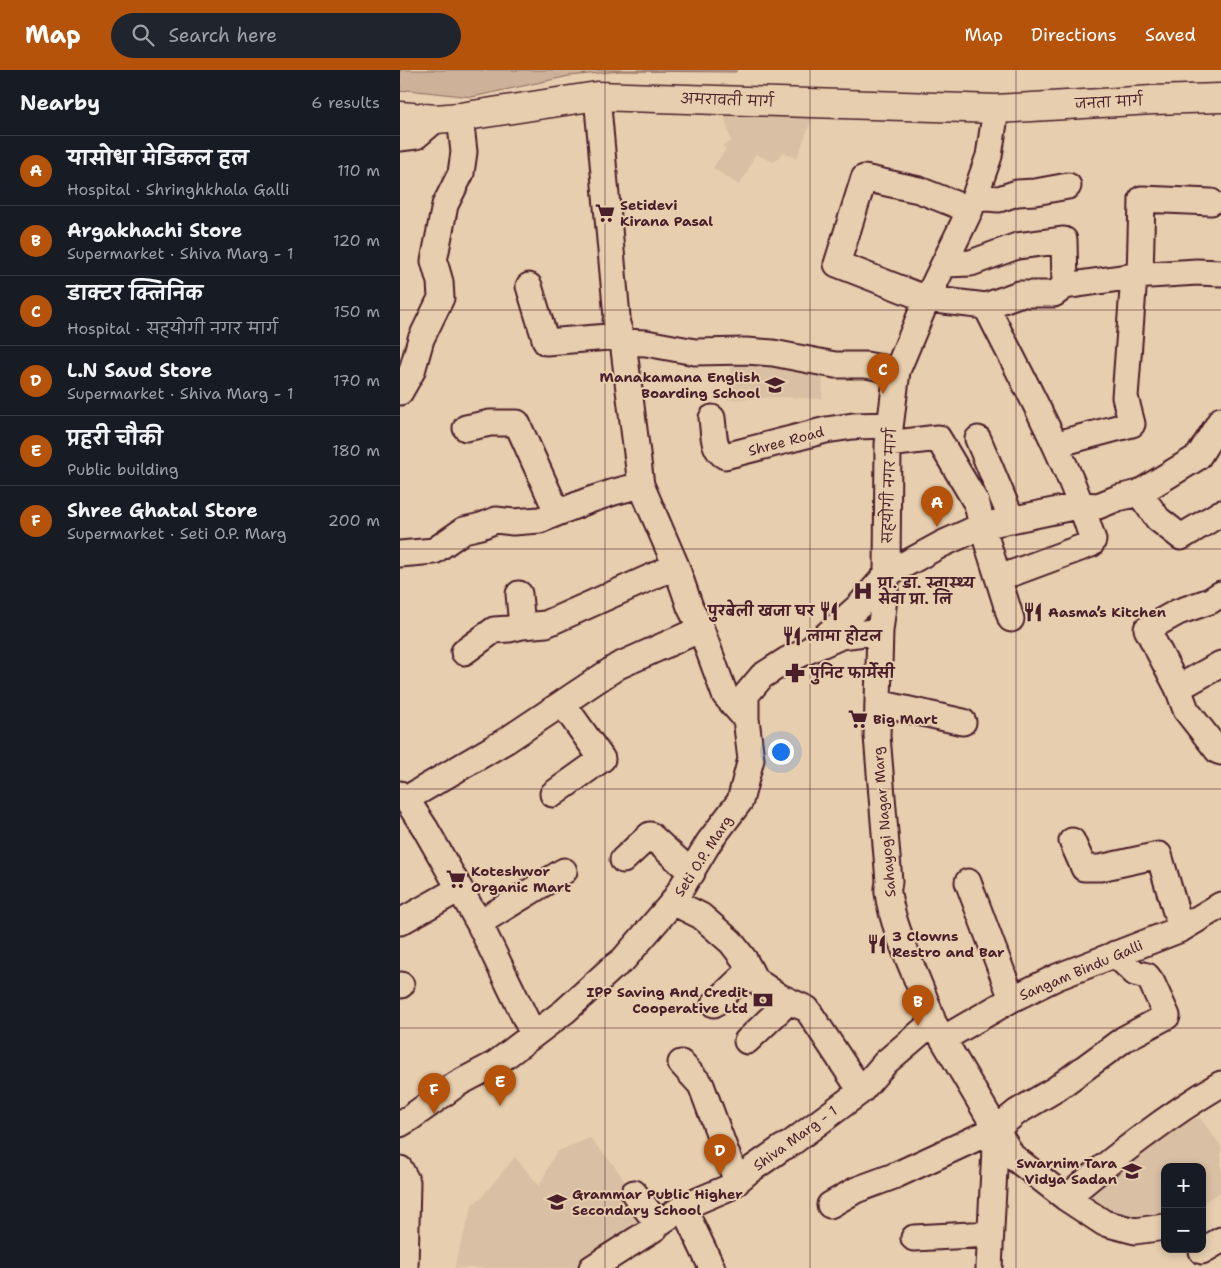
<!DOCTYPE html>
<meta charset="utf-8">
<style>
:root{--surface:#171b24;--page:#20242c;--text:#f1f3f6;--muted:#9ea1a6;--line:#363941;--accent:#b45309}
body{margin:0;font-family:"Shantell Sans","Playpen Sans Deva",sans-serif;background:var(--page);color:var(--text)}
.controls{position:absolute;right:15px;bottom:15px;display:grid;overflow:hidden;border-radius:10px;box-shadow:0 2px 8px #0003}
.controls button{width:45px;height:45px;display:grid;place-items:center;padding:0;border:0;border-bottom:1px solid var(--line);background:var(--surface);color:var(--text);font:25px sans-serif}
.you{position:absolute;left:380px;top:681px;width:18px;height:18px;margin:-12px;border:4px solid #fff;border-radius:50%;background:#1a73e8;box-shadow:0 0 0 8px #1a73e833}
.badge{display:grid;place-items:center;width:32px;height:32px;border-radius:50%;background:var(--accent);color:#fff;font-size:16px;font-weight:700}
.pin{position:absolute;translate:-50% -41px;filter:drop-shadow(0 1px 2px #0008)}
.pin::after{content:'';position:absolute;top:26px;width:18px;height:15px;background:inherit;clip-path:polygon(0 0,100% 0,50% 100%)}
.list{margin:0;padding:0;list-style:none}
h2{display:flex;justify-content:space-between;align-items:center;height:65px;margin:0;padding:0 20px;font-size:21px}
h2 small{font-size:16px;font-weight:400;color:var(--muted)}
.list li{display:grid;grid-template-columns:32px 1fr auto;gap:15px;align-items:center;box-sizing:border-box;height:70px;padding:0 20px;border-top:1px solid var(--line)}
.list b{display:block;font-size:19px;white-space:nowrap}
.list p{margin:0;font-size:16px;white-space:nowrap;color:var(--muted)}
.list em{font-size:16px;font-style:normal;color:var(--muted)}
.icon{flex:none;width:28px;height:28px;fill:none;stroke:currentColor;stroke-width:2;stroke-linecap:round;stroke-linejoin:round}
.map{position:relative;flex:none;width:821px;height:1198px;overflow:hidden}
header{display:flex;align-items:center;gap:30px;box-sizing:border-box;height:70px;padding:0 25px;background:var(--accent);color:#fff}
header strong{font-size:24px}
nav{display:flex;gap:28px;margin-inline-start:auto;font-size:18px}
.search{width:350px;height:45px;background:var(--page);display:flex;align-items:center;gap:12px;box-sizing:border-box;padding:0 18px;border-radius:28px;color:var(--muted);font-size:19px}
main{display:flex}
aside{flex:1;background:var(--surface)}
.map>svg:first-child{display:block}
</style>
<header>
<strong>Map</strong>
<div class="search"><svg class="icon" aria-label="search" viewBox="0 0 24 24"><circle cx="10" cy="10" r="6"/><path d="M15 15l6 6"/></svg>Search here</div>
<nav><a>Map</a><a>Directions</a><a>Saved</a></nav>
</header>
<main>
<aside>
<h2>Nearby<small>6 results</small></h2>
<ul class="list">
<li><span class="badge">A</span><div><b>यासोधा मेडिकल हल</b><p>Hospital · Shringhkhala Galli</p></div><em>110 m</em></li>
<li><span class="badge">B</span><div><b>Argakhachi Store</b><p>Supermarket · Shiva Marg - 1</p></div><em>120 m</em></li>
<li><span class="badge">C</span><div><b>डाक्टर क्लिनिक</b><p>Hospital · सहयोगी नगर मार्ग</p></div><em>150 m</em></li>
<li><span class="badge">D</span><div><b>L.N Saud Store</b><p>Supermarket · Shiva Marg - 1</p></div><em>170 m</em></li>
<li><span class="badge">E</span><div><b>प्रहरी चौकी</b><p>Public building</p></div><em>180 m</em></li>
<li><span class="badge">F</span><div><b>Shree Ghatal Store</b><p>Supermarket · Seti O.P. Marg</p></div><em>200 m</em></li>
</ul>
</aside>
<div class="map">
<svg width="821" height="1198" viewBox="0 0 821 1198">
<rect width="100%" height="100%" fill="#e6ceae"/>
<filter id="ink" filterUnits="userSpaceOnUse"><feTurbulence type="fractalNoise" baseFrequency=".02" numOctaves="2"/><feDisplacementMap in="SourceGraphic" scale="10" xChannelSelector="R" yChannelSelector="G"/><feConvolveMatrix kernelMatrix="1 2 1 2 8 2 1 2 1" color-interpolation-filters="sRGB"/></filter>
<g filter="url(#ink)">
<path fill="#d9bfa3" d="M322 35 418 37 409 56 397 88 383 82 374 92 355 84 347 103 339 115 313 98 326 79 322 75 331 72Z
M332 290 423 303 422 329 377 327 326 330Z
M800 1048 821 1076V1122L802 1133V1097H765V1162L722 1149 671 1127 751 1061Z
M190 1068 216 1098 250 1150 187 1198H55L56 1190 73 1134 81 1128 115 1087 139 1116 156 1082Z"/>
<path fill="#cdb299" stroke="#8c6862" d="M0 0H336V2L220 1 169 6 72 27 8 20 0 22Z"/>
<g fill="none" stroke-linecap="round" stroke-linejoin="round">
<defs>
<path id="minor" d="M596 39 589 86 570 140 527 229 497 301 488 374 487 504 480 561 477 666 489 811C489 815 487 819 488 823 494 865 520 910 533 952L612 1086 666 1128 704 1153 735 1161 765 1157
M0 68 16 66 36 49
M574 127 599 129 617 123 635 122 668 116
M570 140 519 120 464 108 437 194 527 229 586 236 619 224H654L665 216 734 206 797 202 821 203
M545 194 571 193 617 176 664 170 665 216
M740 206 742 129 811 132
M129 216 146 272 221 266
M586 236C624 313 667 388 693 470L691 474 613 503
M223 272 246 273 295 282 346 281 373 283 435 295H466L497 301
M0 322 12 301 21 269 41 228 40 212 34 191 45 135 61 103 64 82 60 47
M312 348C314 361 312 379 325 386L426 360 453 356 490 355
M66 358 90 353H117L157 442
M578 369 612 450
M488 374 538 368 577 434 582 456 611 549
M658 379 668 371 732 354 725 327 734 206
M739 423 758 449 781 467 821 443
M0 484 34 481 64 460 81 456 96 450 113 452 140 450 187 431 214 422 241 415
M119 524 122 556
M821 524 810 531 778 542 747 559 778 618 786 640 818 681 821 682
M412 578 459 536 487 504 542 474 582 456 682 435 698 436 718 428 739 423 798 387 821 350
M64 582 94 560 109 559 122 556 146 554 276 496
M778 618 821 594
M478 633 563 652
M346 649V625L362 606 387 590 441 566 480 561
M0 724 6 729 25 758 79 853 133 964
M153 724 202 689 163 634
M6 729 107 670 218 596 301 559
M672 771 684 798H700L759 785 781 859
M223 790 250 765 292 803
M568 812 612 929
M273 832 301 846 331 872 344 889 355 910 380 927 407 939 461 1021
M0 852 59 819
M79 853 164 801
M0 915H1
M314 934 350 900
M543 969 612 929 657 907 781 859 821 835
M347 971 389 931
M281 993 301 1015 337 1112
M0 1054 10 1048 57 1014 95 994 165 941 211 899 223 890 273 832 309 772 340 731 351 689 346 649 325 625 301 559 290 537 276 496 241 415 223 272 216 251 217 247 197 26
M0 1099 7 1112 5 1198
M234 1123 258 1154
M666 1128C715 1087 765 1047 821 1014
M430 1135 456 1120 494 1106 596 1059 617 1042 656 1019 724 969 767 946 752 913 747 906 735 903 715 884
M283 1137 312 1198
M514 1168 590 1164
M802 1181 821 1170
M192 1198 255 1158 258 1154 283 1137 330 1117 349 1101 382 1078 390 1074 461 1021 486 992 533 952
M589 1198 596 1059"/>
<path id="major" d="M0 46 36 49 60 47 197 26 596 39 753 30 821 28"/>
</defs>
<use href="#minor" stroke="#4a1f2b" stroke-width="29"/>
<use href="#major" stroke="#4a1f2b" stroke-width="31"/>
<use href="#minor" stroke="#e6ceae" stroke-width="25"/>
<use href="#major" stroke="#e6ceae" stroke-width="28"/>
</g>
</g>
<path fill="none" stroke="#4a1f2b" stroke-width="1" stroke-opacity="0.55" d="M205 0V1198M410 0V1198M616 0V1198M0 240H821M0 479H821M0 719H821M0 958H821"/>
<defs>
<symbol id="supermarket-bare" viewBox="-9 -9 18 18"><path d="M-6-5.5h2.5l.6 2H6L4.5 2H-2.5L-4.4-4H-6ZM-1.5 3.2a1.3 1.3 0 1 0 .1 0ZM3 3.2a1.3 1.3 0 1 0 .1 0Z" fill="#4a1f2b" stroke="#e6ceae" stroke-width="2.5" paint-order="stroke"/></symbol>
<symbol id="school-bare" viewBox="-9 -9 18 18"><path d="M0-5L7-2L0 1L-7-2ZM-4 1L0 2.5L4 1V4Q0 6-4 4Z" fill="#4a1f2b" stroke="#e6ceae" stroke-width="2.5" paint-order="stroke"/></symbol>
<symbol id="hospital-bare" viewBox="-9 -9 18 18"><path d="M-5-5h3v3.5h4V-5h3V5h-3V1.5h-4V5h-3Z" fill="#4a1f2b" stroke="#e6ceae" stroke-width="2.5" paint-order="stroke"/></symbol>
<symbol id="restaurant-bare" viewBox="-9 -9 18 18"><path d="M-5-6h1v4h1v-4h1v4h1v-4h1v5L-1.5 .5V6h-2V.5L-5-1ZM5-6V6H3V1.5H1.5Q1.5-4 5-6Z" fill="#4a1f2b" stroke="#e6ceae" stroke-width="2.5" paint-order="stroke"/></symbol>
<symbol id="pharmacy-bare" viewBox="-9 -9 18 18"><path d="M-2-6h4v4h4v4h-4v4h-4v-4h-4v-4h4Z" fill="#4a1f2b" stroke="#e6ceae" stroke-width="2.5" paint-order="stroke"/></symbol>
<symbol id="bank-bare" viewBox="-9 -9 18 18"><path d="M-6-4H6V4H-6ZM0-2.3a2.3 2.3 0 1 0 0 4.6a2.3 2.3 0 1 0 0-4.6Z" fill="#4a1f2b" stroke="#e6ceae" stroke-width="2.5" paint-order="stroke"/></symbol>
</defs>
<g fill-rule="evenodd">
<use href="#supermarket-bare" x="191" y="129" width="28" height="28"/>
<use href="#school-bare" x="361" y="301" width="28" height="28"/>
<use href="#hospital-bare" x="449" y="507" width="28" height="28"/>
<use href="#restaurant-bare" x="415" y="527" width="28" height="28"/>
<use href="#restaurant-bare" x="619" y="528" width="28" height="28"/>
<use href="#restaurant-bare" x="378" y="552" width="28" height="28"/>
<use href="#pharmacy-bare" x="381" y="589" width="28" height="28"/>
<use href="#supermarket-bare" x="444" y="635" width="28" height="28"/>
<use href="#supermarket-bare" x="42" y="795" width="28" height="28"/>
<use href="#restaurant-bare" x="463" y="860" width="28" height="28"/>
<use href="#bank-bare" x="349" y="916" width="28" height="28"/>
<use href="#school-bare" x="718" y="1087" width="28" height="28"/>
<use href="#school-bare" x="143" y="1118" width="28" height="28"/>
</g>
<g text-anchor="middle" stroke-width="4" stroke-linejoin="round" paint-order="stroke">
<g font-size="14" fill="#4a1f2b" stroke="#e6ceae">
<text transform="translate(327 30) rotate(2)" y="5">अमरावती मार्ग</text>
<text transform="translate(709 32) rotate(-3)" y="5">जनता मार्ग</text>
<text transform="translate(386 371) rotate(-15)" y="5">Shree Road</text>
<text transform="translate(489 416) rotate(-88)" y="5">सहयोगी नगर मार्ग</text>
<text transform="translate(484 752) rotate(-95)" y="5">Sahayogi Nagar Marg</text>
<text transform="translate(303 786) rotate(-57)" y="5">Seti O.P. Marg</text>
<text transform="translate(681 900) rotate(-23)" y="5">Sangam Bindu Galli</text>
<text transform="translate(395 1068) rotate(-36)" y="5">Shiva Marg - 1</text>
</g>
<g font-size="14" font-weight="bold" fill="#4a1f2b" stroke="#e6ceae" text-anchor="start">
<text x="220" y="140">Setidevi<tspan x="220" dy="16">Kirana Pasal</tspan></text>
<text x="360" y="312" text-anchor="end">Manakamana English<tspan x="360" dy="16">Boarding School</tspan></text>
<text x="478" y="518">प्रा. डा. स्वास्थ्य<tspan x="478" dy="16">सेवा प्रा. लि</tspan></text>
<text x="414" y="546" text-anchor="end">पुरबेली खजा घर</text>
<text x="648" y="547">Aasma’s Kitchen</text>
<text x="407" y="571">लामा होटल</text>
<text x="410" y="608">पुनिट फार्मेसी</text>
<text x="473" y="654">Big Mart</text>
<text x="71" y="806">Koteshwor<tspan x="71" dy="16">Organic Mart</tspan></text>
<text x="492" y="871">3 Clowns<tspan x="492" dy="16">Restro and Bar</tspan></text>
<text x="348" y="927" text-anchor="end">IPP Saving And Credit<tspan x="348" dy="16">Cooperative Ltd</tspan></text>
<text x="717" y="1098" text-anchor="end">Swarnim Tara<tspan x="717" dy="16">Vidya Sadan</tspan></text>
<text x="172" y="1129">Grammar Public Higher<tspan x="172" dy="16">Secondary School</tspan></text>
</g>
</g>
</svg>
<div class="controls">
<button>+</button>
<button>−</button>
</div>
<div class="you"></div>
<div class="pin badge" style="left:537px;top:457px">A</div>
<div class="pin badge" style="left:518px;top:956px">B</div>
<div class="pin badge" style="left:483px;top:324px">C</div>
<div class="pin badge" style="left:320px;top:1105px">D</div>
<div class="pin badge" style="left:100px;top:1036px">E</div>
<div class="pin badge" style="left:34px;top:1044px">F</div>
</div>
</main>
